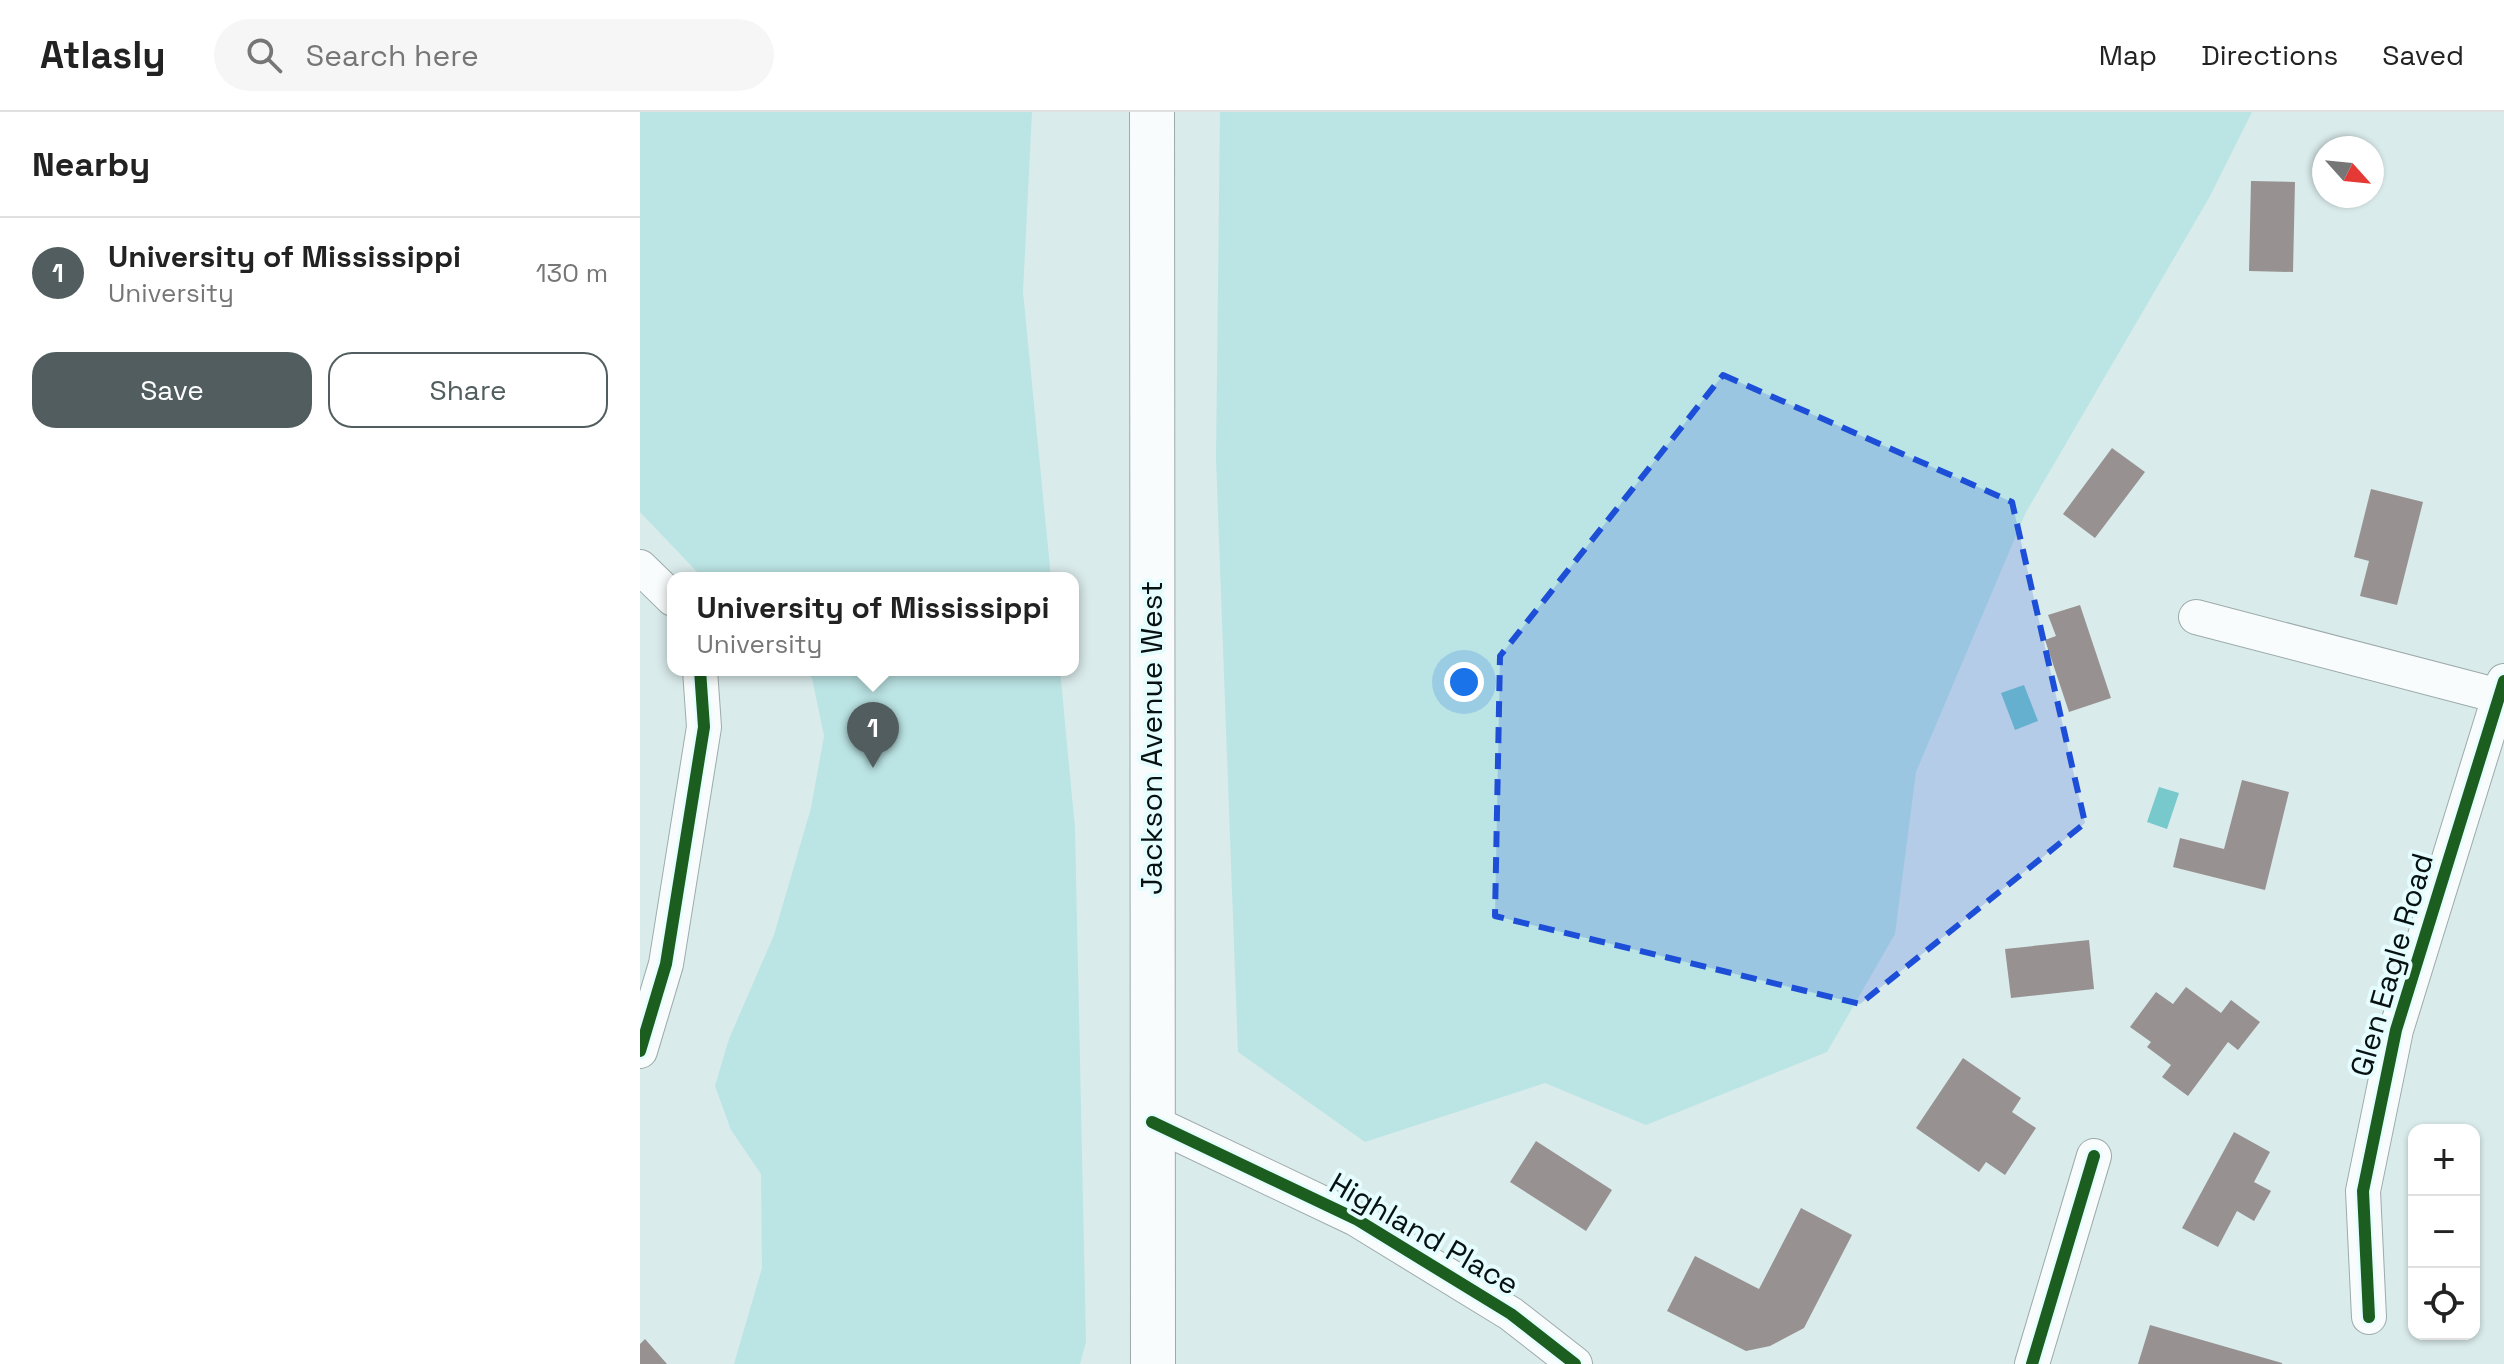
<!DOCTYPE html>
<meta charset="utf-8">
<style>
:root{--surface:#fff;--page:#f6f6f6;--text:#222;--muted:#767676;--line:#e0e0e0;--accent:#515d5e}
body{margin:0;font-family:"Space Grotesk",sans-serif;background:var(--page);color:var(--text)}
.controls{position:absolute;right:24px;bottom:24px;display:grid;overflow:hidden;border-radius:16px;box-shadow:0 2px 6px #0004}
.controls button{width:72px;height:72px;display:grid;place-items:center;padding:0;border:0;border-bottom:2px solid var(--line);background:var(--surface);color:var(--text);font:40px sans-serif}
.compass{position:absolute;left:1672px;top:24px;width:72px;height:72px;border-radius:50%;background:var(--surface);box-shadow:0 2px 6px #0004;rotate:117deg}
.you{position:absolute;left:824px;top:570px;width:28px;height:28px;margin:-20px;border:6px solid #fff;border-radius:50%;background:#1a73e8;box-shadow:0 0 0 12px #1a73e833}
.badge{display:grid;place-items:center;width:52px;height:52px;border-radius:50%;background:var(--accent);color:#fff;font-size:26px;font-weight:700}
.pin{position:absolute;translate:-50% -66px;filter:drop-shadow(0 2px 4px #0008)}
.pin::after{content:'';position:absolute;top:42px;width:28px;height:24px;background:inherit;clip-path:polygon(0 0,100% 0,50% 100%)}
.popup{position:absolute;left:27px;top:460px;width:412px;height:104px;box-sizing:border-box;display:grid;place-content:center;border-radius:16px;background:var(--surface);filter:drop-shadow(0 2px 6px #0005);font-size:26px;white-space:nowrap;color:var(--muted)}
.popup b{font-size:30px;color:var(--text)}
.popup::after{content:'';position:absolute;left:50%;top:100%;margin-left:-16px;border:16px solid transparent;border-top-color:var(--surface)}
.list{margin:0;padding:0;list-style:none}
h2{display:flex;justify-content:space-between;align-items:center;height:104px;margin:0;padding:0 32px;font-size:34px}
h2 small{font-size:26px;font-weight:400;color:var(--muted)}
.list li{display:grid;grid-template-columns:52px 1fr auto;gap:24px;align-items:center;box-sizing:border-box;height:112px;padding:0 32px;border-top:2px solid var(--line)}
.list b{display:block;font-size:30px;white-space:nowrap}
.list p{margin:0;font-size:26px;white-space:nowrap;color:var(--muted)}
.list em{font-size:26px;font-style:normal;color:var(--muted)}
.actions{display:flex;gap:16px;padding:24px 32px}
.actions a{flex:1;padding:18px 0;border:2px solid var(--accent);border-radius:24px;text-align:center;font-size:28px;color:var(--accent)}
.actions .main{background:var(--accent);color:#fff}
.icon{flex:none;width:44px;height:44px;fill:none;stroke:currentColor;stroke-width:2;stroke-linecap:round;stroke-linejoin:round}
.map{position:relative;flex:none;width:1864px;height:1252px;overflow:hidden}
header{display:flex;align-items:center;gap:48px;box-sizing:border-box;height:112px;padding:0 40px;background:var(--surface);border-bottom:2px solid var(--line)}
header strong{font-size:38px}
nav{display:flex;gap:44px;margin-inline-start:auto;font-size:28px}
.search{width:560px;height:72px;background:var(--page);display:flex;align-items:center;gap:20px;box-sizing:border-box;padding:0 28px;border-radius:44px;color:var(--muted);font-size:30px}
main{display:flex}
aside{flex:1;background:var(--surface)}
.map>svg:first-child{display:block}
</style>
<header>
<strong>Atlasly</strong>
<div class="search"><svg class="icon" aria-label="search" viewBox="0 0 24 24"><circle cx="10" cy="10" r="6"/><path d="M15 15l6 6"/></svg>Search here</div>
<nav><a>Map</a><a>Directions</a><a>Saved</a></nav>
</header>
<main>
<aside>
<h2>Nearby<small></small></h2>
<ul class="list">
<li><span class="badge">1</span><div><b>University of Mississippi</b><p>University</p></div><em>130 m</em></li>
</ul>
<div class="actions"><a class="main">Save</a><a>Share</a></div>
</aside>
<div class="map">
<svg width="1864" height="1252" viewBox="0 0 1864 1252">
<rect width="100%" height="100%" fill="#daebeb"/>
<path fill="#bbe4e4" d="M0 0H392L383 180 411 466H63L0 400Z
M580 0H1612L1569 86 1386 400 1276 660 1255 822 1187 940 1006 1013 905 971 725 1030 598 940 576 347Z
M163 558H420L435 716 446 1230 440 1252H94L122 1156 121 1062 91 1018 75 974 89 927 134 823 171 696 184 624 172 566Z"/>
<path fill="#77c9cc" d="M1384 573 1398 609 1375 618 1361 581Z
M1519 675 1539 681 1527 717 1507 710Z"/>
<path fill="#979191" d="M1611 69 1655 70 1653 160 1609 159Z
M1472 336 1505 360 1455 426 1423 402Z
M1731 377 1783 390 1757 493 1720 484 1729 449 1714 445Z
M1440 493 1471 586 1429 600 1405 528 1416 524 1408 503Z
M1602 668 1649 680 1625 778 1533 755 1540 726 1584 737Z
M1449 828 1454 877 1371 886 1365 837Z
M1546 875 1581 901 1591 888 1620 910 1598 938 1588 930 1548 984 1522 965 1531 953 1507 935 1511 930 1490 915 1516 880 1533 892Z
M1323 946 1381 986 1372 1000 1396 1016 1365 1063 1346 1050 1339 1060 1276 1016Z
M1594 1020 1630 1040 1614 1070 1631 1079 1614 1109 1597 1099 1578 1135 1542 1116Z
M896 1029 972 1078 946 1119 870 1070Z
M1161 1096 1212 1123 1164 1216 1130 1234 1106 1239 1027 1199 1055 1144 1119 1177Z
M1510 1213 1642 1251V1252H1498Z
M5 1227 27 1252H0V1232Z"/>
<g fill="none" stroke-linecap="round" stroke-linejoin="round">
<defs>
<path id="minor" d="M0 455 33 487
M1556 505 1859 584
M0 939 26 852 64 615 60 558
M512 1010 716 1107 871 1202 935 1252
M1729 1205 1723 1079 1756 918 1864 569
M1392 1252 1454 1044"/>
<path id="secondary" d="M512 0 513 1252"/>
</defs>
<use href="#minor" stroke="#9daaaa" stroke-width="36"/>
<use href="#secondary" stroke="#9daaaa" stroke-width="46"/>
<use href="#minor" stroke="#f9fcfc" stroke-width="34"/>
<use href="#secondary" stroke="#f9fcfc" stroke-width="44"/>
<defs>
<path id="cycleway" d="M0 939 26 852 64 615 60 558
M512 1010 716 1107 871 1202 935 1252
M1729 1205 1723 1079 1756 918 1864 569
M1392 1252 1454 1044"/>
</defs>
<use href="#cycleway" stroke="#e5fdfe" stroke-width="17"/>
<use href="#cycleway" stroke="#1b5e20" stroke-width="12"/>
</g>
<path fill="#1d4ed8" fill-opacity="0.2" stroke="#1d4ed8" stroke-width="6" stroke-dasharray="16 10" stroke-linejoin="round" d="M1083 263 1372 390 1445 711 1220 892 855 804 860 544Z"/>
<g text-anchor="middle" stroke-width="8" stroke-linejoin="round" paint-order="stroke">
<g font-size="30" fill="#071112" stroke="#e5fdfe">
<text transform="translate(512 626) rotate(-90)" y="10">Jackson Avenue West</text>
<text transform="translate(1752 853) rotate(-74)" y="10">Glen Eagle Road</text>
<text transform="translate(784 1122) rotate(30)" y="10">Highland Place</text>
</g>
</g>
</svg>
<div class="controls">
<button>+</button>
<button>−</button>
<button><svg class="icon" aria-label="locate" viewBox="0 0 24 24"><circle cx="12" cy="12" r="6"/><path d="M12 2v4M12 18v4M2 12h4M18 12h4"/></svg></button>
</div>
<svg class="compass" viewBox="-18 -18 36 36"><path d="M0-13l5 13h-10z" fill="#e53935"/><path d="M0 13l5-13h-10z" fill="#767676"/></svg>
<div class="you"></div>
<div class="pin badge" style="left:233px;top:656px">1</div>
<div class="popup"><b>University of Mississippi</b>University</div>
</div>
</main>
